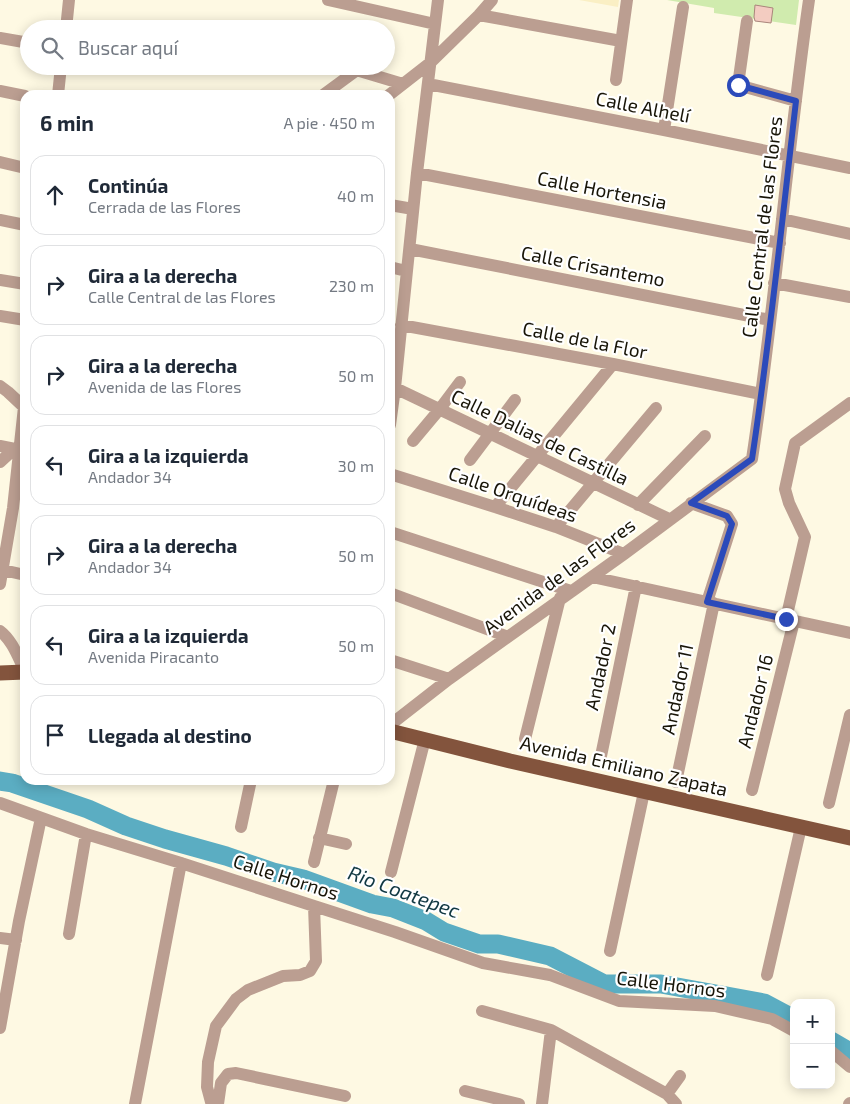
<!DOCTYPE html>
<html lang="es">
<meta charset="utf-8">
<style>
:root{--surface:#fff;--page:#f2f2f3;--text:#1f2937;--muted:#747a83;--line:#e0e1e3}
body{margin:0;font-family:"Exo 2",sans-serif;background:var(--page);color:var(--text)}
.controls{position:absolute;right:15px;bottom:15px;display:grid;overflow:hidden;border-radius:10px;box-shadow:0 2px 12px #0003}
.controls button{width:45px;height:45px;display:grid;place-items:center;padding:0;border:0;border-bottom:1px solid var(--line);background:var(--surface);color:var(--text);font:25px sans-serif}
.stop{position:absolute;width:15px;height:15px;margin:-11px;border:4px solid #2b4aba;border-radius:50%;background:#fff}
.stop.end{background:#2b4aba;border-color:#fff;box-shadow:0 1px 5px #0008}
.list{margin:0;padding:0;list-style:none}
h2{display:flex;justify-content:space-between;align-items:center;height:65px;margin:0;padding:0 20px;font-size:21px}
h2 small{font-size:16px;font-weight:400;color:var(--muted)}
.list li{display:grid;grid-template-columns:32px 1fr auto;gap:15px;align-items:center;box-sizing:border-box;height:80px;margin:0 10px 10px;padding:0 10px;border:1px solid var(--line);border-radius:15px}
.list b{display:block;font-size:19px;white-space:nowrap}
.list p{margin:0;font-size:16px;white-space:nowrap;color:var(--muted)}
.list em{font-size:16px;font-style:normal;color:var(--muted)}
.icon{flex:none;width:28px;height:28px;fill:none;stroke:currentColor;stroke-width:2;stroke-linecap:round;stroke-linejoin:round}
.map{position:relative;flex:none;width:850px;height:1104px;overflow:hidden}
.search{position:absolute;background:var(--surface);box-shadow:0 2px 12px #0003;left:20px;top:20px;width:375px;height:55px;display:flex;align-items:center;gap:12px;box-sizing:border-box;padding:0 18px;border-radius:28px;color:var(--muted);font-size:19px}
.panel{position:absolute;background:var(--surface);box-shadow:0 2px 12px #0003;left:20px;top:90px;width:375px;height:695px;border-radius:15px}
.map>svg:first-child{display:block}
</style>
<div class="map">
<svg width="850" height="1104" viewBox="0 0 850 1104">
<rect width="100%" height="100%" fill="#fef9e3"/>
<path fill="#faefc4" d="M579 0H619L618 7Z"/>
<path fill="#d0ebae" d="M667 0H799L796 25 714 13V8Z"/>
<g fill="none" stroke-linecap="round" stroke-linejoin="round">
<path stroke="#5badc2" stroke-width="19" d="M0 781 12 783 88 809 126 826 165 839 226 856 273 872 303 879 372 904 393 908 426 921 444 932 479 944H498L550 956 604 984H661L764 1003 794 1019
M831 1041 850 1052"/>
</g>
<path fill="#f3ccc1" stroke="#a9857b" d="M755 5 773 8 771 23 755 21 754 17Z"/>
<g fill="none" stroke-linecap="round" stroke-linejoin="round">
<path stroke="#bb9e91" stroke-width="12" d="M328 0 435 24
M479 15 621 41
M747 21 738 85 796 101
M66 29 69 0
M0 38 29 43
M343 66 403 84
M616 80 627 0
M428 84 664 130 850 168
M0 91 25 96
M58 95 61 66
M323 95 357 70
M389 95 430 63 479 15 492 0
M664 130 683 7
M0 162 25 168
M417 173 780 243
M390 205 413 209
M782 219 850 234
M0 220 25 225
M410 249 770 320
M390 267 406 271
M0 280 25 284
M774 283 850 297
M0 316 25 320
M401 325 613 364 761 394
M0 386 8 392 24 407
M390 387 395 388 669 519
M390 425 395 388 417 173 438 0
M413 441 439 410 460 382
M0 446 25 451
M470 460 515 400
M0 462 14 449
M390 474 495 507 556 527 624 554
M691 503 727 516 732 524 707 602
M638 505 705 436
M495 507 613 364
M556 527 656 408
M390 532 571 591
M3 570 25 575
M592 577 850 633
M0 584 13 508 25 398
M390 593 508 637
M786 619 805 537 789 503 785 489 795 443 850 403
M0 631C12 640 18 657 25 671
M390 660 449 679
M390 725 449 679 624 554 752 459C775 307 787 153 809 0
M525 739 560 598
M601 756 636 586
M676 782 714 603
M752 790 794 621
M0 803 86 834 181 863 314 906 395 932 483 963 550 975 619 1001 715 1006 772 1019 794 1031
M829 803 850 715
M241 827 251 780
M319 838 346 844
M314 862 334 780
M391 872 425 739
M69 934 86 834
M0 938 16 940
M610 951 644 792
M767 975 801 827
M482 1011 551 1030 667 1094
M0 1028 19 921 41 818
M831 1051 850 1067
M465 1091 519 1104
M135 1104 181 863
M214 1104 211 1102 207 1087 208 1062 216 1026 236 999 248 990 283 976 300 975 310 971 316 961 314 906
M218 1104 221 1083 228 1074 236 1073 345 1096
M542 1104 551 1030
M676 1104 667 1094 680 1076
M849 1104 850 1103"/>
<path stroke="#83543d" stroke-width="15" d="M0 673 25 672
M390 731 510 761 850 838"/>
</g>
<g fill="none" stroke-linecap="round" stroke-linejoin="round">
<path stroke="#2b4aba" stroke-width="6" d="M738 85 796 101C782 221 770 340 752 459L691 503 727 516 732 524 707 602 786 619"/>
</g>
<g text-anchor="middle" stroke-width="4.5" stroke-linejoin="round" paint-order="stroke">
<g font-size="19" fill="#181508" stroke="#fff">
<text transform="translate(643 107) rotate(11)" y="7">Calle Alhelí</text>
<text transform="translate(602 190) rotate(11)" y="7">Calle Hortensia</text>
<text transform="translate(762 227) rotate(-83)" y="7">Calle Central de las Flores</text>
<text transform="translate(593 266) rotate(11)" y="7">Calle Crisantemo</text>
<text transform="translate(585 340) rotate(11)" y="7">Calle de la Flor</text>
<text transform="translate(540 437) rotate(26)" y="7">Calle Dalias de Castilla</text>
<text transform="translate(513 494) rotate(19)" y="7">Calle Orquídeas</text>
<text transform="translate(559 576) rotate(-36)" y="7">Avenida de las Flores</text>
<text transform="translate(600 667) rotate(-78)" y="7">Andador 2</text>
<text transform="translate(677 689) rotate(-78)" y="7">Andador 11</text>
<text transform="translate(755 701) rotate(-76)" y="7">Andador 16</text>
<text transform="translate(624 766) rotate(13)" y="7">Avenida Emiliano Zapata</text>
<text transform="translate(286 877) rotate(18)" y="7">Calle Hornos</text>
<text transform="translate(671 984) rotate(7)" y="7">Calle Hornos</text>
</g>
<g font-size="20" font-style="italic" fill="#113842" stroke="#fff">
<text transform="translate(404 892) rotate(20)" y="7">Rio Coatepec</text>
</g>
</g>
</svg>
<div class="controls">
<button>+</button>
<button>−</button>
</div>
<div class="stop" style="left:738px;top:85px"></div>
<div class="stop end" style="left:786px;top:619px"></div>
<div class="search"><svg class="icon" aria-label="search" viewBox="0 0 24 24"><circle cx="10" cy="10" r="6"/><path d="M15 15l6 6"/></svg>Buscar aquí</div>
<section class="panel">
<h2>6 min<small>A pie · 450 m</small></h2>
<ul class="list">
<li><svg class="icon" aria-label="ahead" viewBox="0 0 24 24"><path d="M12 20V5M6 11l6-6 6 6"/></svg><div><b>Continúa</b><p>Cerrada de las Flores</p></div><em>40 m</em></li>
<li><svg class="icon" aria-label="right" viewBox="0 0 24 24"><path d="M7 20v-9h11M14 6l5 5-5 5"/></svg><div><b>Gira a la derecha</b><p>Calle Central de las Flores</p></div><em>230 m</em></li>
<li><svg class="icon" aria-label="right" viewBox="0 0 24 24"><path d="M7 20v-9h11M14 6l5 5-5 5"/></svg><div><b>Gira a la derecha</b><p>Avenida de las Flores</p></div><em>50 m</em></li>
<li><svg class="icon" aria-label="left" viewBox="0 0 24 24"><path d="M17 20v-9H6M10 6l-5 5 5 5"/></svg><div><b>Gira a la izquierda</b><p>Andador 34</p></div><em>30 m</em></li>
<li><svg class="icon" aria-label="right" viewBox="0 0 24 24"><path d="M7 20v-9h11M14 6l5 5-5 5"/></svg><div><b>Gira a la derecha</b><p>Andador 34</p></div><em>50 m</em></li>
<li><svg class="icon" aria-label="left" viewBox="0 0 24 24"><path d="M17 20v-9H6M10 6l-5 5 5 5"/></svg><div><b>Gira a la izquierda</b><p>Avenida Piracanto</p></div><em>50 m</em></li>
<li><svg class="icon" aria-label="arrive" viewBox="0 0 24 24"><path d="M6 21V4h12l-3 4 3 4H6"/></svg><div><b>Llegada al destino</b></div></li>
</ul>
</section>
</div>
